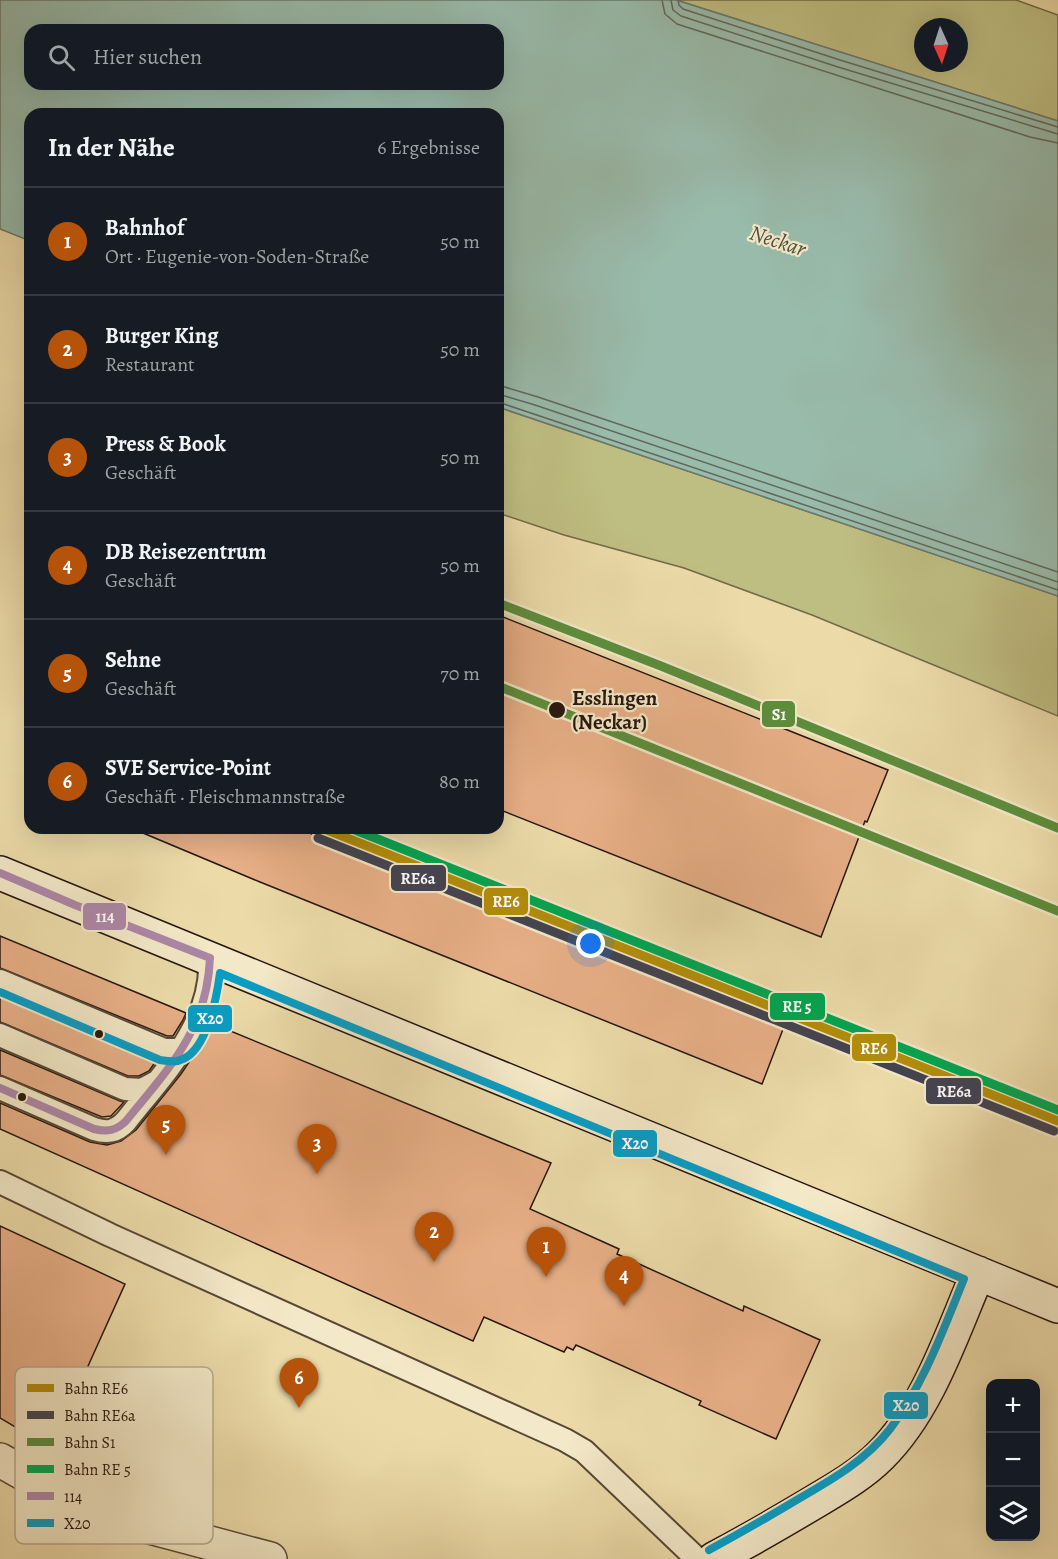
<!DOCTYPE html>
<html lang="de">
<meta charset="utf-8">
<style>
:root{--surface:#171b24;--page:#20242c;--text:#f1f3f6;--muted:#9ea1a6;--line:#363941;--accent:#b45309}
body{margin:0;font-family:Alegreya,serif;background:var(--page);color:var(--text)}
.controls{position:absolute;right:18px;bottom:18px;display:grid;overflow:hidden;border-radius:12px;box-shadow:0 6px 24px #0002}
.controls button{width:54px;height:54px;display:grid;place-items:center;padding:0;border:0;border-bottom:2px solid var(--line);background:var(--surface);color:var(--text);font:30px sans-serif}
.compass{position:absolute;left:914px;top:18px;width:54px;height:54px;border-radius:50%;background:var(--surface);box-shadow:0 6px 24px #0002;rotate:177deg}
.you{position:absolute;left:591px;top:944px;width:21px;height:21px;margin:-15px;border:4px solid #fff;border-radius:50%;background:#1a73e8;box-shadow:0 0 0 9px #1a73e833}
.badge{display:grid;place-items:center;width:39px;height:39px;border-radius:50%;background:var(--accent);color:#fff;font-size:20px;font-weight:700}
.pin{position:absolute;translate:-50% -50px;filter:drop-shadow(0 2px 3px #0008)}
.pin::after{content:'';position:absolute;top:32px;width:21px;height:18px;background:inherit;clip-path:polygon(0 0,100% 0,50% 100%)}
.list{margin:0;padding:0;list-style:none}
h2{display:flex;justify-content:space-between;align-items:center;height:78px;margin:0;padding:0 24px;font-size:26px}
h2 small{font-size:20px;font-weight:400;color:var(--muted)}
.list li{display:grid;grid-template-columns:39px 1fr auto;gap:18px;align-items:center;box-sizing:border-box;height:108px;padding:0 24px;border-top:2px solid var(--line)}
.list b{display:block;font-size:22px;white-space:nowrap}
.list p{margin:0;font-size:20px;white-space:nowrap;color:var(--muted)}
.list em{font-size:20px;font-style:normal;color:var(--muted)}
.icon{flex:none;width:33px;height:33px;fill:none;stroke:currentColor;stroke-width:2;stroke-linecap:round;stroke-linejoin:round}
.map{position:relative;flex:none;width:1058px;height:1559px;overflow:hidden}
.search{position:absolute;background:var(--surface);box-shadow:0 6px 24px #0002;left:24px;top:24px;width:480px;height:66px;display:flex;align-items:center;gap:15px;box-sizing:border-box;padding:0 21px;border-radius:18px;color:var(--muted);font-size:22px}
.panel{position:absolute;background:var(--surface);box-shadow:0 6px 24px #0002;left:24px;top:108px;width:480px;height:726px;border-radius:18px}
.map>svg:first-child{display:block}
</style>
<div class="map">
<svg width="1058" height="1559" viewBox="0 0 1058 1559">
<rect width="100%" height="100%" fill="#ecdba9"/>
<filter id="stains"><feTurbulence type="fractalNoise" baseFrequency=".00333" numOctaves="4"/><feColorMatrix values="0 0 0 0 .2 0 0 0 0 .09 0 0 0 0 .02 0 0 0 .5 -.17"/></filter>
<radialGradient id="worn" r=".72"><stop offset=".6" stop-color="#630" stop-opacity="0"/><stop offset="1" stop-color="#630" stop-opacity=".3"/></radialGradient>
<path fill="#bfbe82" stroke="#726a48" stroke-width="1.5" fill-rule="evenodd" d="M676 0H1016L1058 15V121ZM923 27H959V63H923Z
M498 407 1058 596V716L812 615 684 568 564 535 498 513Z"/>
<path fill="#99bbab" stroke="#6b796c" stroke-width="1.5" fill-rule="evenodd" d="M0 0H676L1058 121V596L498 407V114H30V241L0 229ZM30 30H498V84H30Z"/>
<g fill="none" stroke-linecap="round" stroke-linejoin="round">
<path stroke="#60685c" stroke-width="1.5" d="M662 0 665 14 677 24 1030 137 1058 143
M671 0 673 10 681 16 838 67 1058 134
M678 0 679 5 683 9 840 60 1058 127
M498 385 538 397 1058 572
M498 394 535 405 1058 582
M498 402 1058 590"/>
</g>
<path fill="#e7af87" stroke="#26160e" stroke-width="1.5" d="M498 615 888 770 867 822 865 821 821 937 498 809Z
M131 828H297L785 1024 762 1084 260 882Z
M0 936 186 1013 183 1020 173 1036H167L0 968Z
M0 996 156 1061 149 1071 139 1076H128L0 1022Z
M211 1023 551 1163 530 1209 619 1249 617 1254 743 1311 744 1306 820 1340 776 1439 699 1405 701 1401 576 1345 573 1350 567 1347 564 1352 484 1317 473 1341 0 1129V1103L90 1142 107 1145 121 1141 136 1130 181 1074 195 1053Z
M0 1050 120 1101 124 1102 111 1116 102 1117 0 1075Z
M0 1226 125 1284 56 1437 32 1425 27 1434 0 1418Z"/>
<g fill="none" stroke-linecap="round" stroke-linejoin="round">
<defs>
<path id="service" d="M0 981 164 1050H177L183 1047
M0 1035 125 1089 142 1090 155 1083
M0 1088 94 1129C107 1133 116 1132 126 1121 163 1074 214 1023 210 958
M0 1182 110 1235 565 1440 584 1451 697 1559"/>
<path id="pedestrian" d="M0 1460 90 1511 270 1559"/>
<path id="secondary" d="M0 873 1058 1306
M714 1559C750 1540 786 1519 821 1498 841 1486 863 1473 880 1456 928 1409 952 1333 978 1273"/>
</defs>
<use href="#service" stroke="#584735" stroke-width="26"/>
<use href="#pedestrian" stroke="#584735" stroke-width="36"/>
<use href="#secondary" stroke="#26160e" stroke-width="36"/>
<use href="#service" stroke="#f3e8c7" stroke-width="22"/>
<use href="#pedestrian" stroke="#f3e8c7" stroke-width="33"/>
<use href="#secondary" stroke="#f3e8c7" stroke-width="33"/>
<defs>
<path id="bus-1" d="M0 873 75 905 210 958
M0 1088 94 1129C107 1132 116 1131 126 1121 169 1068 207 1030 210 958"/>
<path id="bus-2" d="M0 992 160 1060C168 1061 176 1063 183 1059 207 1049 217 996 220 973L964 1279C943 1330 924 1384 890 1429 866 1460 833 1479 800 1498 770 1516 740 1533 709 1550"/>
</defs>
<use href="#bus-1" stroke="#f3e8c7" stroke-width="12"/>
<use href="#bus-2" stroke="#f3e8c7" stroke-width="12"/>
<use href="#bus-1" stroke="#ac87a7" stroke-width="8"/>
<use href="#bus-2" stroke="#089dc5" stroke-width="8"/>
<defs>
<path id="rail-1" d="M322 828 1058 1121"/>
<path id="rail-2" d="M318 838 1054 1131"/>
<path id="rail-3" d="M498 603 661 666 1058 828
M498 686 1058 911"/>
<path id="rail-4" d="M350 828 1058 1110"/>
</defs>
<use href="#rail-1" stroke="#f3e8c7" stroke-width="14"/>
<use href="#rail-2" stroke="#f3e8c7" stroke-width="14"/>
<use href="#rail-3" stroke="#f3e8c7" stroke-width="14"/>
<use href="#rail-4" stroke="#f3e8c7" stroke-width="14"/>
<use href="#rail-1" stroke="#b38d0a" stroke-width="9"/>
<use href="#rail-2" stroke="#424351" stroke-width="9"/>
<use href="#rail-3" stroke="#5c8e3c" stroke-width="9"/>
<use href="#rail-4" stroke="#00a651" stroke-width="9"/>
</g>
<g fill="#26160e" stroke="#f3e8c7" stroke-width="2">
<circle cx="557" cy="710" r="9"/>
<circle cx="99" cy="1034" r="5"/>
<circle cx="22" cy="1097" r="5"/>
</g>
<g text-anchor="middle" stroke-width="4.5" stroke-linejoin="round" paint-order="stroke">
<g font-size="21" font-weight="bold" fill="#26160e" stroke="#f3e8c7" text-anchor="start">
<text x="572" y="705">Esslingen<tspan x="572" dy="24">(Neckar)</tspan></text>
</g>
<g font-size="22" font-style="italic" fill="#4e5045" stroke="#f3e8c7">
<text transform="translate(778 240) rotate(18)" y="8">Neckar</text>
</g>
</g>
<rect x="15" y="1367" width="198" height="177" rx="9" fill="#f3e8c7" stroke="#b6a990" stroke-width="1.5"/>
<rect x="27" y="1384" width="27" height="8" fill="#b38d0a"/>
<rect x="27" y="1411" width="27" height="8" fill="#424351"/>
<rect x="27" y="1438" width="27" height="8" fill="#5c8e3c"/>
<rect x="27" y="1465" width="27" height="8" fill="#00a651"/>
<rect x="27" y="1492" width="27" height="8" fill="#ac87a7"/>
<rect x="27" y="1519" width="27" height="8" fill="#089dc5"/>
<g font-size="16" fill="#26160e">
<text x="64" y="1394">Bahn RE6</text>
<text x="64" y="1421">Bahn RE6a</text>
<text x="64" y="1448">Bahn S1</text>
<text x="64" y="1475">Bahn RE 5</text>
<text x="64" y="1502">114</text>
<text x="64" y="1529">X20</text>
</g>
<g stroke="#f3e8c7" stroke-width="2">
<rect x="761" y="700" width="35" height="28" rx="6" fill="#5c8e3c"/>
<rect x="390" y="864" width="57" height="28" rx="6" fill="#424351"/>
<rect x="483" y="887" width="46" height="29" rx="6" fill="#b38d0a"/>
<rect x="82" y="902" width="45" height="29" rx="6" fill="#ac87a7"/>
<rect x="769" y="992" width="57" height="29" rx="6" fill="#00a651"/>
<rect x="187" y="1004" width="46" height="29" rx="6" fill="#089dc5"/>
<rect x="851" y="1033" width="46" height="29" rx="6" fill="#b38d0a"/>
<rect x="925" y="1077" width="57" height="28" rx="6" fill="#424351"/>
<rect x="612" y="1129" width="46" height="29" rx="6" fill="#089dc5"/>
<rect x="883" y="1391" width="46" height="29" rx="6" fill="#089dc5"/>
</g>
<g font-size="16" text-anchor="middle" font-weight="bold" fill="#fff">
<text x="779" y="720">S1</text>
<text x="418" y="884">RE6a</text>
<text x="506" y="907">RE6</text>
<text x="105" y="922">114</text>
<text x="797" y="1012">RE 5</text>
<text x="210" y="1024">X20</text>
<text x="874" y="1054">RE6</text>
<text x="954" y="1097">RE6a</text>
<text x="635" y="1149">X20</text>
<text x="906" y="1411">X20</text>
</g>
<rect width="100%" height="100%" filter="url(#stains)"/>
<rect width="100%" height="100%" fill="url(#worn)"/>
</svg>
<div class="controls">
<button>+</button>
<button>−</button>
<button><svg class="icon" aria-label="layers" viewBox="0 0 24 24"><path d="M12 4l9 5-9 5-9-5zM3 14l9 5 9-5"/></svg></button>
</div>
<svg class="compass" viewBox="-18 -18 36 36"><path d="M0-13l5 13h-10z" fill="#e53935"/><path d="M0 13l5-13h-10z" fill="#9ea1a6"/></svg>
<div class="you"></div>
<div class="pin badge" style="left:546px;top:1277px">1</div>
<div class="pin badge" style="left:434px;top:1262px">2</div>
<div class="pin badge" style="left:317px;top:1174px">3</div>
<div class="pin badge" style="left:624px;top:1306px">4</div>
<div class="pin badge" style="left:166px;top:1155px">5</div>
<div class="pin badge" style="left:299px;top:1408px">6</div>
<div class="search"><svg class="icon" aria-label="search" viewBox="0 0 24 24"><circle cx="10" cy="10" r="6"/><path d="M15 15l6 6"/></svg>Hier suchen</div>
<section class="panel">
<h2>In der Nähe<small>6 Ergebnisse</small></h2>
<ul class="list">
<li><span class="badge">1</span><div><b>Bahnhof</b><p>Ort · Eugenie-von-Soden-Straße</p></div><em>50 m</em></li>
<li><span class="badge">2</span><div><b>Burger King</b><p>Restaurant</p></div><em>50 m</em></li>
<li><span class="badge">3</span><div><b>Press &amp; Book</b><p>Geschäft</p></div><em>50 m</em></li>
<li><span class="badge">4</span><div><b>DB Reisezentrum</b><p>Geschäft</p></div><em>50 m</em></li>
<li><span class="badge">5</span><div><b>Sehne</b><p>Geschäft</p></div><em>70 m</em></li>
<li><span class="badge">6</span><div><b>SVE Service-Point</b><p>Geschäft · Fleischmannstraße</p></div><em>80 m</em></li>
</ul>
</section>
</div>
